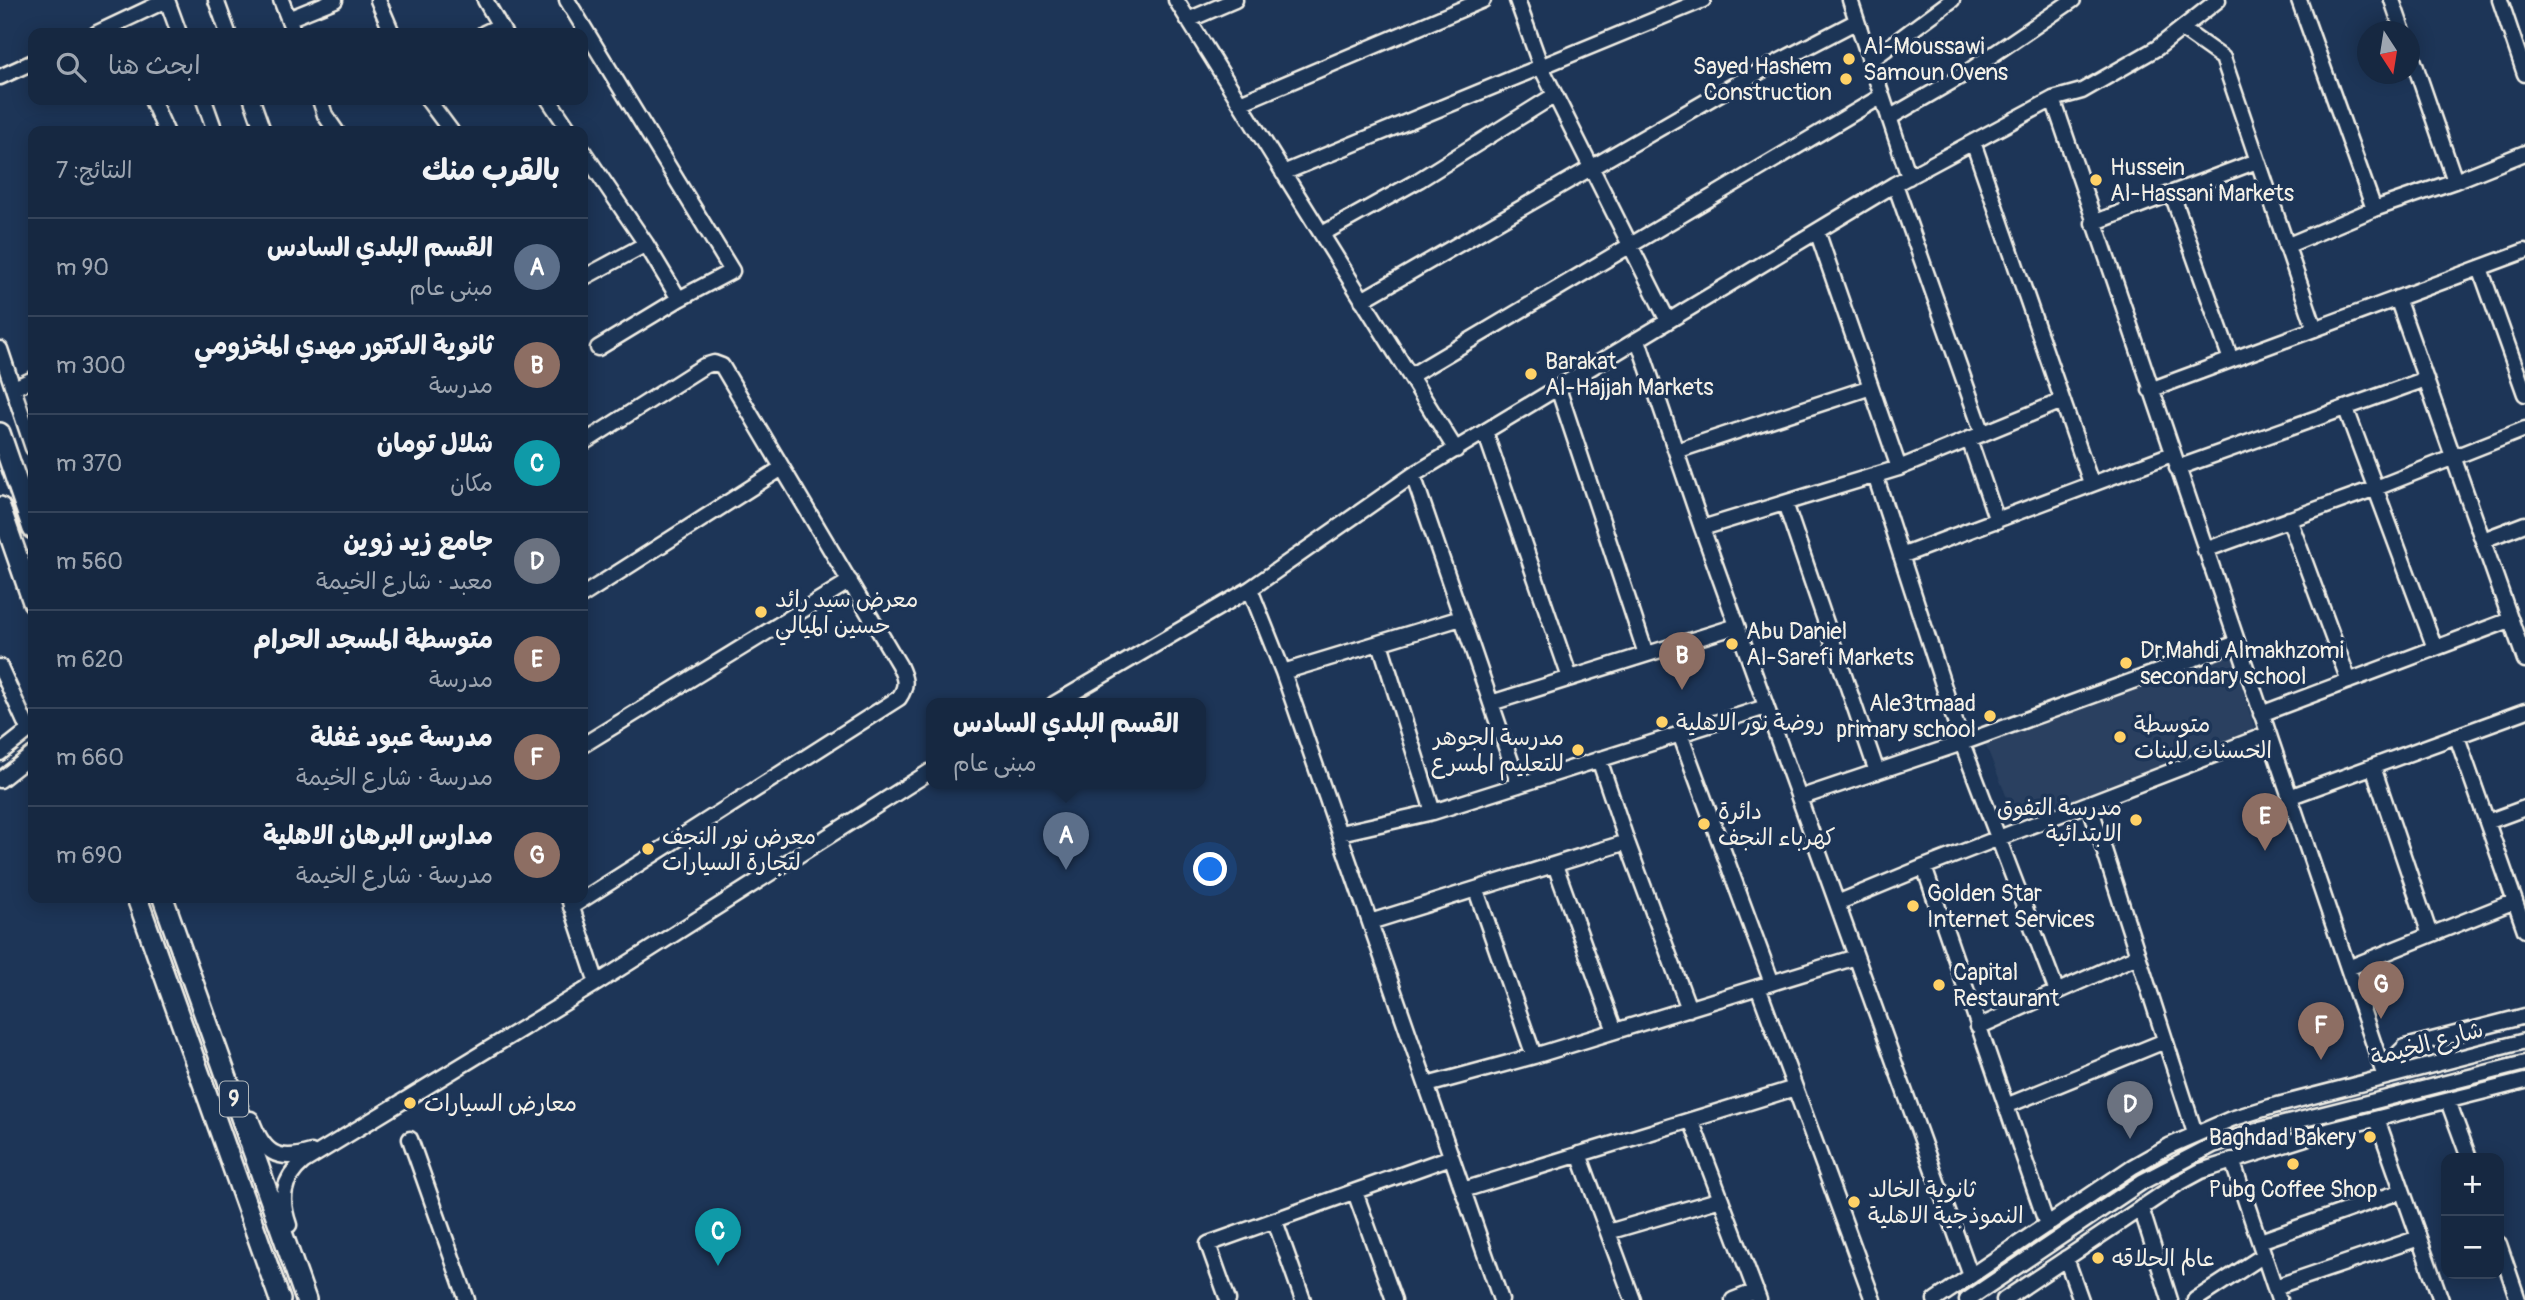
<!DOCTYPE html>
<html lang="ar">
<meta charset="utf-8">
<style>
:root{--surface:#162841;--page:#1f3048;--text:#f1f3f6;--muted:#9ea6b1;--line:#35445a;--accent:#d93025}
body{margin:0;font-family:Pangolin,"Playpen Sans Arabic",sans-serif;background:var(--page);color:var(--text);direction:rtl}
.controls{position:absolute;right:21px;bottom:21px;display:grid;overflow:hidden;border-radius:14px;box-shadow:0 4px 18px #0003}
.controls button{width:63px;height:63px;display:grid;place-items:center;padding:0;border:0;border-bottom:2px solid var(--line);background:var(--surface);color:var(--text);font:35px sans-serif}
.compass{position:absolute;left:2357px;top:21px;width:63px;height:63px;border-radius:50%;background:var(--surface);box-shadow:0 4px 18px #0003;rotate:168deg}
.you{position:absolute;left:1211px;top:870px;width:24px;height:24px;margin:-18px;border:5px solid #fff;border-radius:50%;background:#1a73e8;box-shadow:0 0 0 10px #1a73e833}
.badge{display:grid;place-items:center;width:46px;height:46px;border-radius:50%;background:var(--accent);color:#fff;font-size:23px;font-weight:700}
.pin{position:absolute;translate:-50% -58px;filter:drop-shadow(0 2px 4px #0008)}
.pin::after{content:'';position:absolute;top:37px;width:24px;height:21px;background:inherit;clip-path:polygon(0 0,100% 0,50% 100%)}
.popup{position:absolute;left:926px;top:698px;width:280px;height:91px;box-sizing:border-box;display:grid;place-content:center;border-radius:14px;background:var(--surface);filter:drop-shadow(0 2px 5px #0005);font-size:23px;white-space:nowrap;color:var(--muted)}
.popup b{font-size:26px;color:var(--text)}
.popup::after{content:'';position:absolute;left:50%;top:100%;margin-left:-14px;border:14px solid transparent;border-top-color:var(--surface)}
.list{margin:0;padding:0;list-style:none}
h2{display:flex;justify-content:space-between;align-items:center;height:91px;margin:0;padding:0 28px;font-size:30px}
h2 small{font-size:23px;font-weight:400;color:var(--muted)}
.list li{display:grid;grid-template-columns:46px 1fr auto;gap:21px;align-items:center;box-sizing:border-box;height:98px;padding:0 28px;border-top:2px solid var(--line)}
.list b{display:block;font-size:26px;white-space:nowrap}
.list p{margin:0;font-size:23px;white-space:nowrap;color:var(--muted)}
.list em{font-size:23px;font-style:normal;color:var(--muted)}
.icon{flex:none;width:38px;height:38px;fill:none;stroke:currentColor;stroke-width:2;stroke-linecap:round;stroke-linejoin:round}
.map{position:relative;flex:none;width:2525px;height:1300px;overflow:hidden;direction:ltr}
.search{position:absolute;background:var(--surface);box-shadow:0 4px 18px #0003;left:28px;top:28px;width:560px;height:77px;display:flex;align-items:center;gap:18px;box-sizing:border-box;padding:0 24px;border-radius:14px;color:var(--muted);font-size:26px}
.panel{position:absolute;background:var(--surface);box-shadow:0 4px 18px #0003;left:28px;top:126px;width:560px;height:777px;border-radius:14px;direction:rtl}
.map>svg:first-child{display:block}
</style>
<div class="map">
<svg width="2525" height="1300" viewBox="0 0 2525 1300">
<rect width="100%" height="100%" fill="#1d3557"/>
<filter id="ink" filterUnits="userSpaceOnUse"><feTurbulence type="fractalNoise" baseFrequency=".0143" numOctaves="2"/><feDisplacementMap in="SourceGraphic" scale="14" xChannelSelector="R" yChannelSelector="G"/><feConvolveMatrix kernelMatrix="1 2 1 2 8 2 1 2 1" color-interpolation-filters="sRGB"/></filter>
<g filter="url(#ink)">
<path fill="#2a4060" d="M2231 652 2256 733 2016 820 1984 741Z"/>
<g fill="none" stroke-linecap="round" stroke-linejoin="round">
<defs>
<path id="minor" d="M167 0 179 33
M216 0 228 33
M281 0 294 33
M378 0 392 33
M485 0 504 33
M567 0 732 271 679 299 598 348
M1176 0 1456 450
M1517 0 1541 67 1668 321
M1850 0 1909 177
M2299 0 2374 209
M2392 0 2403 32
M2500 0 2525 74
M288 19 335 0
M1188 20 1235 0
M2182 29 2223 58 2315 329
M97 33 167 0
M484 33 499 26
M2410 50 2455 181
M1870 61 1952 0
M0 77 33 62
M2053 99 2385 1077
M152 100 166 131
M204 100 215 131
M252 100 263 131
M320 100 325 115 336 131
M428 100 451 131
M549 100 570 131
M1240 103 1483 0
M1889 118 1963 75 2073 0
M1973 142 2091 483
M583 151 646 244 679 299
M1283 173 1703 0
M1895 184 1983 434
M2172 194 2231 360
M2093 223 2257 161
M1817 231 1899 468
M1322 234 1419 180 1555 95
M2286 246 2374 209 2455 181 2525 153
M2480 268 2525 394
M583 278 646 244
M2397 298 2525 660
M1362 300 1738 83 1857 21
M1638 340 1702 528 1971 1276
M0 349 33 448
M1410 376 1882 96
M14 388 33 379
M1558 388 1646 654
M2150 390 2525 251
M2346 409 2435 648
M1485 432 1570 678
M1969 439 1997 521
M1676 451 1871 387
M2177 468 2426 379
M1413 475 1519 785
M1875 475 1962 743 2057 992
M1785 503 1877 772
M2289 519 2349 681
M1702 528 1899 468 2062 401
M2483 540 2525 524
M2205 550 2376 488 2525 429
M1901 556 2172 454
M1250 589 1283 672 1501 1300
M583 595 782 468
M1380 643 1433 812
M0 667 29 731
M1283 672 1461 618
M1491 703 1737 626
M1054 704 1250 589 1413 475 1895 184 2053 99 2082 91 2157 48 2218 0
M2261 714 2510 620
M1680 734 1772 983
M2457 737 2525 930
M583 745 850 581
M0 753 33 727
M1599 759 1627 842 1689 1009
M2373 767 2430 935
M0 780 33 754
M2289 797 2525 711
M1799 798 1962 743 2237 643
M2089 803 2195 1133
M2487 822 2525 808
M1340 833 1433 812 1766 707
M1555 865 1615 1031
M1924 867 2047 1225
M1476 890 1534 1056
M569 899 597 983
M1837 903 1924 867 2268 734
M571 907 899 698C908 685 905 678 899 665L722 366 714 363 704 366 583 443
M1370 922 1627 842
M2348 968 2515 901
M1758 987 1873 1300
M1978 1027 2137 956
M2394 1075 2398 1054 2405 1047 2525 1016
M1427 1085 1534 1056 1856 957
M2448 1101 2469 1158
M2006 1106 2165 1041
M251 1119C263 1152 276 1163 311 1152
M2377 1119 2441 1300
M1691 1120 1759 1300
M410 1139 467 1300
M1579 1154 1633 1300
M2232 1160 2279 1300
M1463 1190 1795 1088
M1355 1192 1394 1300
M2141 1208 2170 1300
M1275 1221 1303 1300
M289 1225C280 1200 282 1180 303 1162L597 983 931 771
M1608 1232 1721 1199
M2260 1241 2402 1191
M2499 1244 2518 1300
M2066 1258 2081 1300
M2275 1287 2419 1238
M1228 1300 1208 1244 1451 1157
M1733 1300 1756 1291
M1935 1300 2132 1167 2169 1146 2231 1119 2270 1107 2525 1041
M1967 1300 2142 1182 2213 1145 2260 1130 2525 1063
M2004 1300 2177 1184 2201 1171 2331 1130 2525 1081
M2195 1300 2264 1255"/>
<path id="highway" d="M0 433 33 529
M0 507 33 602
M137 898 280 1300
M163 898 306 1300"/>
</defs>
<use href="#minor" stroke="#f4f1e8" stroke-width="19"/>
<use href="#highway" stroke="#f4f1e8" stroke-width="24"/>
<use href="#minor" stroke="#1d3557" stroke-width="14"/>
<use href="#highway" stroke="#1d3557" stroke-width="19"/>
</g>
</g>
<g fill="#ffd166" stroke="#1d3557" stroke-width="2.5">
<circle cx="1849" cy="59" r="7"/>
<circle cx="1846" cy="79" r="7"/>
<circle cx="2096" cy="180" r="7"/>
<circle cx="1531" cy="374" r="7"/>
<circle cx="761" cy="612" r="7"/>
<circle cx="1732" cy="644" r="7"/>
<circle cx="2126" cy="663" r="7"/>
<circle cx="1990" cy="716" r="7"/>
<circle cx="1662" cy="722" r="7"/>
<circle cx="2120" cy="737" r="7"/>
<circle cx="1578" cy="750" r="7"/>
<circle cx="2136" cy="820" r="7"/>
<circle cx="1704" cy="824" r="7"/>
<circle cx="648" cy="849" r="7"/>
<circle cx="1913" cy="906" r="7"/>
<circle cx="1939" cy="985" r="7"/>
<circle cx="410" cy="1103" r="7"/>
<circle cx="2370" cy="1137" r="7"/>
<circle cx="2293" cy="1164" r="7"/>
<circle cx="1854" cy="1202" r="7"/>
<circle cx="2098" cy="1258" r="7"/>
</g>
<g text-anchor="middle" stroke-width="7" stroke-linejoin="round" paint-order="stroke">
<rect fill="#1d3557" stroke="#b4b9bc" stroke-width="2" x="220" y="1081.5" width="28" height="35" rx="5"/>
<g font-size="21" font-weight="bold" fill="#f4f1e8">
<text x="234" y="1106">9</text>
</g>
<g font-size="23" fill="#f4f1e8" stroke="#1d3557" text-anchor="start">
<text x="1863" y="54">Al-Moussawi<tspan x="1863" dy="26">Samoun Ovens</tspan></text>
<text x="1832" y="74" text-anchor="end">Sayed Hashem<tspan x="1832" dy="26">Construction</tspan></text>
<text x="2110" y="175">Hussein<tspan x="2110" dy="26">Al-Hassani Markets</tspan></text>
<text x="1545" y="369">Barakat<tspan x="1545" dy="26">Al-Hajjah Markets</tspan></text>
<text x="775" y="607">معرض سيد رائد<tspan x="775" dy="26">حسين الميالي</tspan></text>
<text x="1746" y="639">Abu Daniel<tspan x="1746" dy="26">Al-Sarefi Markets</tspan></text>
<text x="2140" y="658">Dr.Mahdi Almakhzomi<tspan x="2140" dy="26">secondary school</tspan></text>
<text x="1976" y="711" text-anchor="end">Ale3tmaad<tspan x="1976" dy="26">primary school</tspan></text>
<text x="1676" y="730">روضة نور الاهلية</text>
<text x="2134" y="732">متوسطة<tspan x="2134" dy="26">الحسنات للبنات</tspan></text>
<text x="1564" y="745" text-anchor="end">مدرسة الجوهر<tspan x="1564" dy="26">للتعليم المسرع</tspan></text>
<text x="2122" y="815" text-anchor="end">مدرسة التفوق<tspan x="2122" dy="26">الابتدائية</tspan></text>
<text x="1718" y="819">دائرة<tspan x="1718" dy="26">كهرباء النجف</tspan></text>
<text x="662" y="844">معرض نور النجف<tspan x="662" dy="26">لتجارة السيارات</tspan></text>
<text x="1927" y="901">Golden Star<tspan x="1927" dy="26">Internet Services</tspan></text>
<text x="1953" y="980">Capital<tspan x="1953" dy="26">Restaurant</tspan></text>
<text x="424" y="1111">معارض السيارات</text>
<text x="2356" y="1145" text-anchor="end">Baghdad Bakery</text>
<text x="1868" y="1197">ثانوية الخالد<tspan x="1868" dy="26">النموذجية الاهلية</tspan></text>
<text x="2293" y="1197" text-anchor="middle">Pubg Coffee Shop</text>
<text x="2112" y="1266">عالم الحلاقه</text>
</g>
<g font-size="23" fill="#f4f1e8" stroke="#1d3557">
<text transform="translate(2427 1043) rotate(-15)" y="8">شارع الخيمة</text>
</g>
</g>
</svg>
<div class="controls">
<button>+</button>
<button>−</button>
</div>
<svg class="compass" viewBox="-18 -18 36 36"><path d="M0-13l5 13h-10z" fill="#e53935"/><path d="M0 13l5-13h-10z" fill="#9ea6b1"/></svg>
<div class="you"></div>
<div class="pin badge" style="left:1066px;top:870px;background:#5c6f8a">A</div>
<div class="popup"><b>القسم البلدي السادس</b>مبنى عام</div>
<div class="pin badge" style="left:1682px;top:690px;background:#8d6e63">B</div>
<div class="pin badge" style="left:718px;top:1266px;background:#0f9aa8">C</div>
<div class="pin badge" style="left:2130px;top:1139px;background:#6b7280">D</div>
<div class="pin badge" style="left:2265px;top:851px;background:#8d6e63">E</div>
<div class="pin badge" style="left:2321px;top:1060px;background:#8d6e63">F</div>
<div class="pin badge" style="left:2381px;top:1019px;background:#8d6e63">G</div>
<div class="search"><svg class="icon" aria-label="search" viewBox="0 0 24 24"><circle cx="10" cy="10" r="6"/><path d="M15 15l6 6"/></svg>ابحث هنا</div>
<section class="panel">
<h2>بالقرب منك<small>النتائج: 7</small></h2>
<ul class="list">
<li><span class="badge" style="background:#5c6f8a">A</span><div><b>القسم البلدي السادس</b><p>مبنى عام</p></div><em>90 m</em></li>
<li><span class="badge" style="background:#8d6e63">B</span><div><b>ثانوية الدكتور مهدي المخزومي</b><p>مدرسة</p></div><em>300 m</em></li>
<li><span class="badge" style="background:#0f9aa8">C</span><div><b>شلال تومان</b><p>مكان</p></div><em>370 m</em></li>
<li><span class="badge" style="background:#6b7280">D</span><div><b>جامع زيد زوين</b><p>معبد · شارع الخيمة</p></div><em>560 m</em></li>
<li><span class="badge" style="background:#8d6e63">E</span><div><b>متوسطة المسجد الحرام</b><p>مدرسة</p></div><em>620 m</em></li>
<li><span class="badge" style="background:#8d6e63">F</span><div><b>مدرسة عبود غفلة</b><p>مدرسة · شارع الخيمة</p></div><em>660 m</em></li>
<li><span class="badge" style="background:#8d6e63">G</span><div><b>مدارس البرهان الاهلية</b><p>مدرسة · شارع الخيمة</p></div><em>690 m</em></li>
</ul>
</section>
</div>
